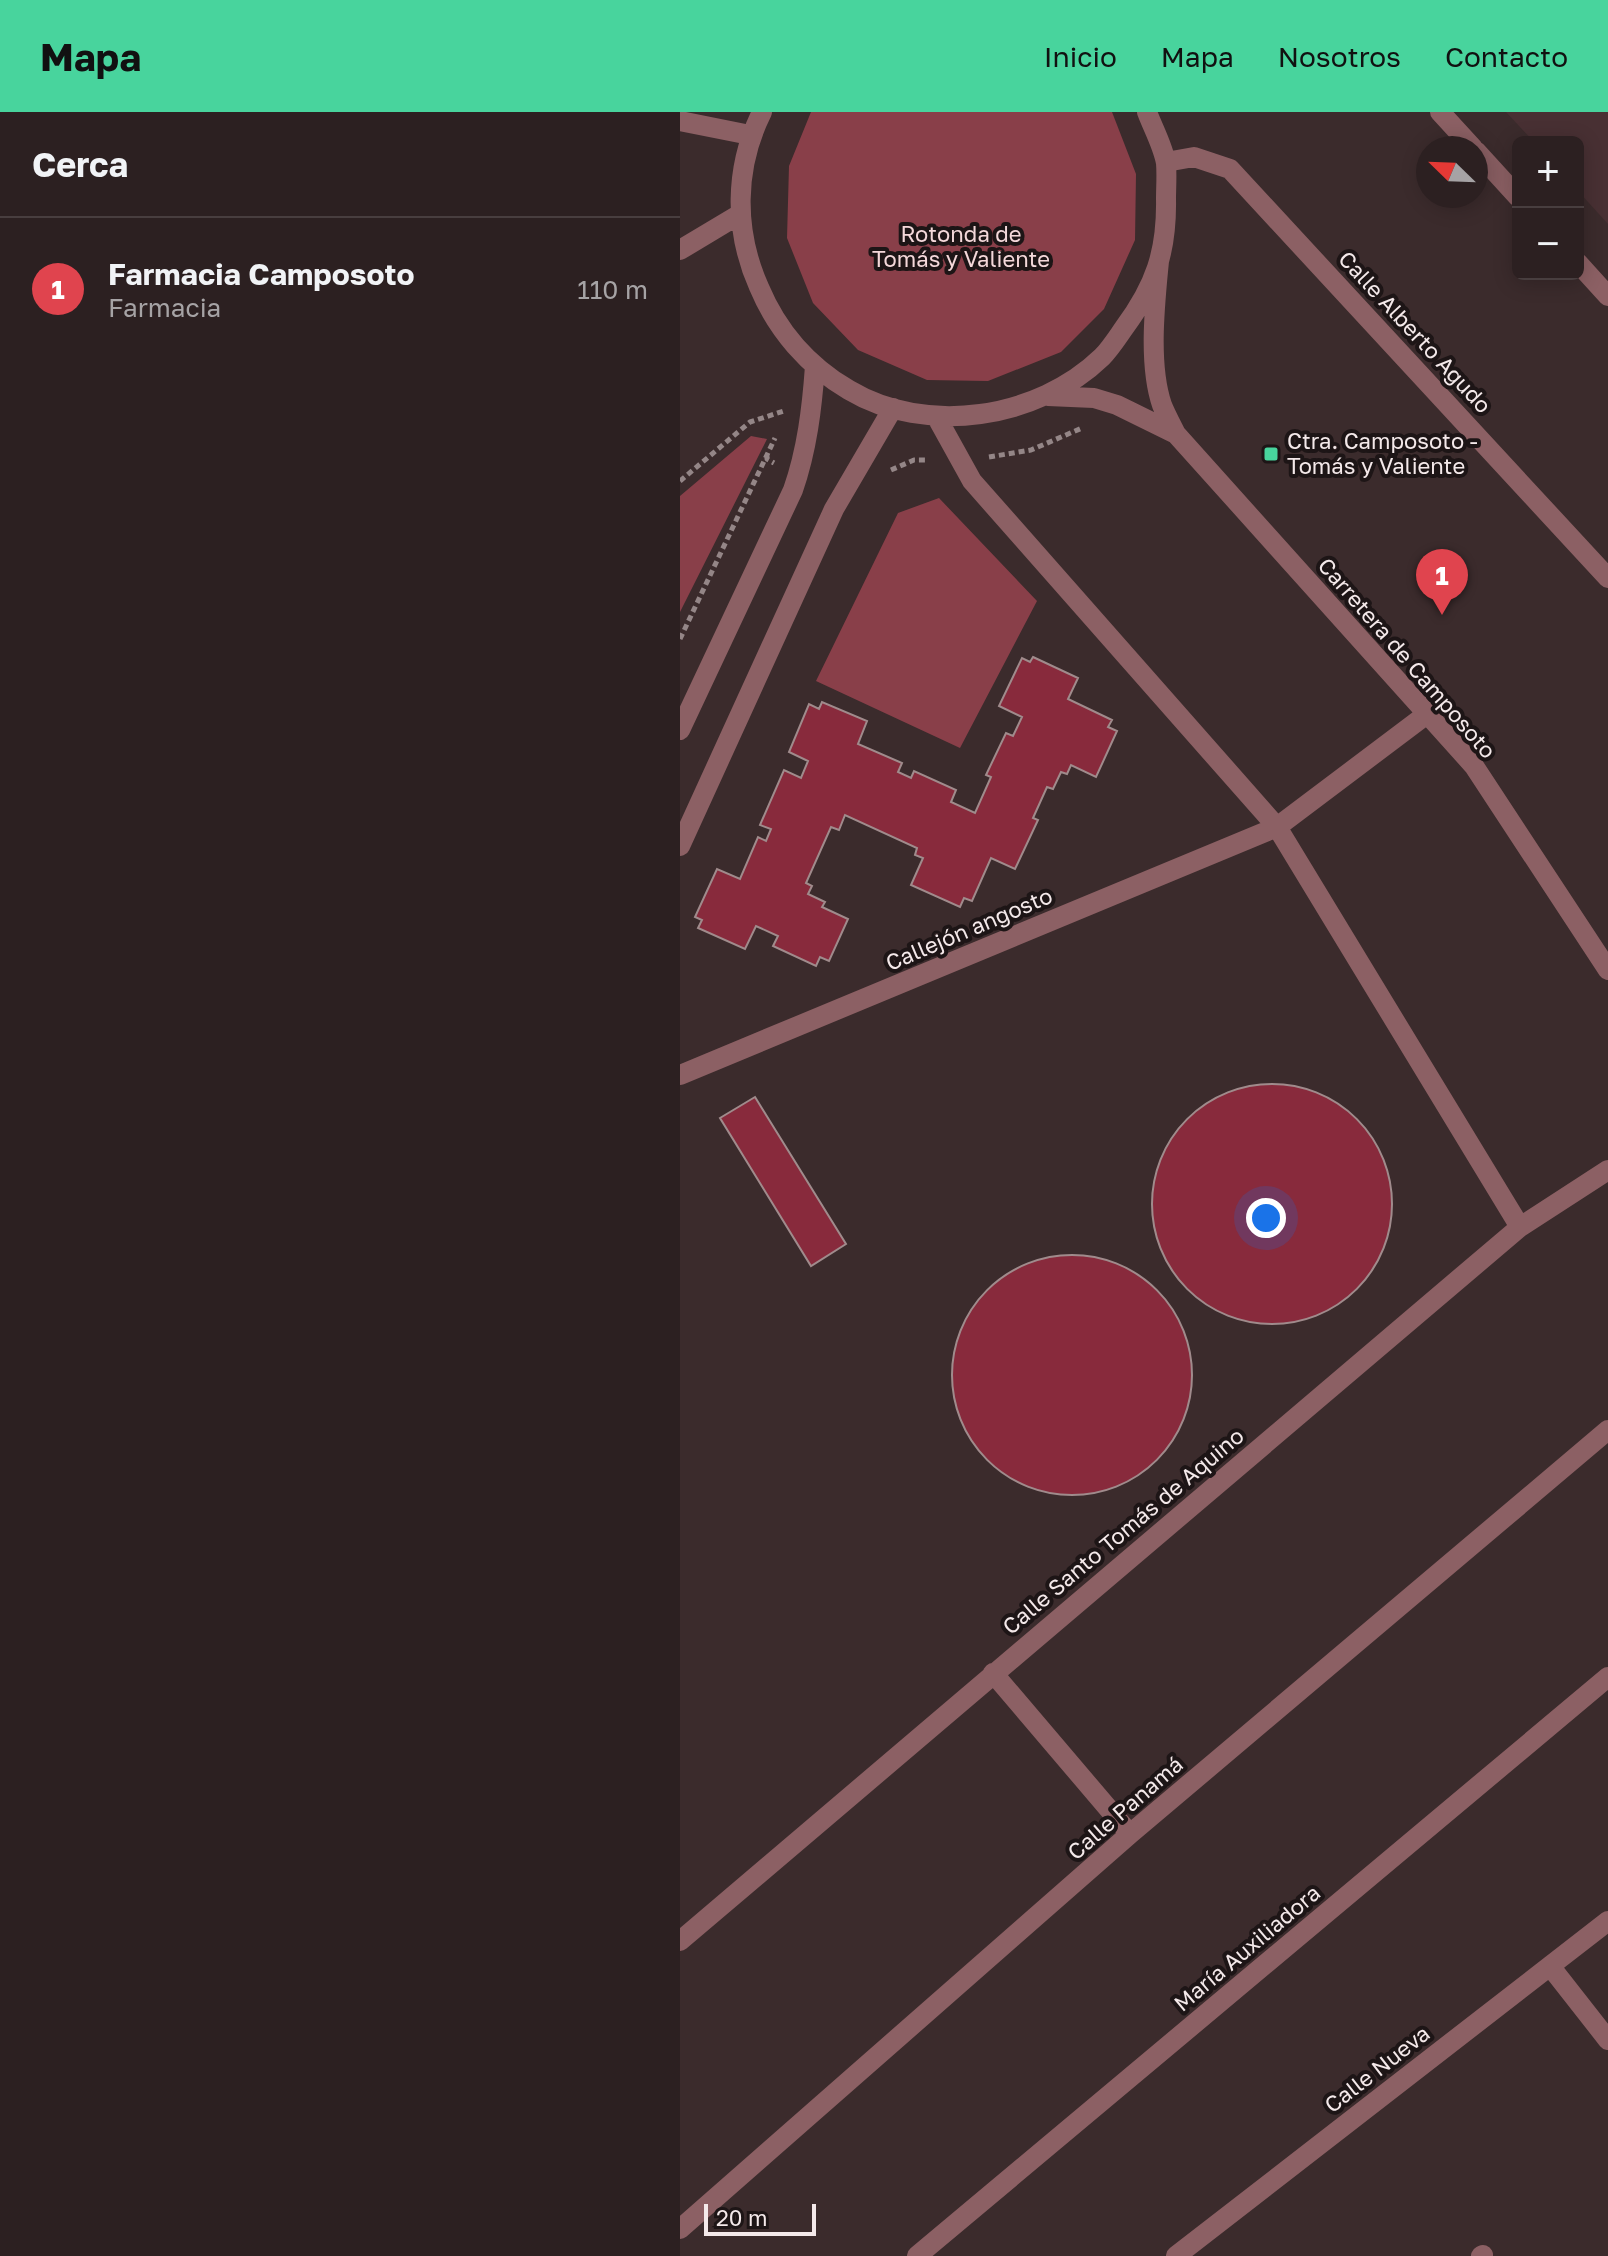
<!DOCTYPE html>
<html lang="es">
<meta charset="utf-8">
<style>
:root{--surface:#2c2021;--page:#34282a;--text:#f1f3f6;--muted:#a6a3a5;--line:#483e3f;--accent:#48d49d}
body{margin:0;font-family:"Golos Text",sans-serif;background:var(--page);color:var(--text)}
.controls{position:absolute;right:24px;top:24px;display:grid;overflow:hidden;border-radius:12px;box-shadow:0 4px 20px #0003}
.controls button{width:72px;height:72px;display:grid;place-items:center;padding:0;border:0;border-bottom:2px solid var(--line);background:var(--surface);color:var(--text);font:40px sans-serif}
.compass{position:absolute;left:736px;top:24px;width:72px;height:72px;border-radius:50%;background:var(--surface);box-shadow:0 4px 20px #0003;rotate:293deg}
.scale{position:absolute;left:24px;bottom:20px;width:112px;box-sizing:border-box;padding-left:8px;border:4px solid #f4e9ea;border-top:0;font-size:22px;line-height:28px;white-space:nowrap;color:#f4e9ea;-webkit-text-stroke:6px #1d1516;paint-order:stroke}
.you{position:absolute;left:586px;top:1106px;width:28px;height:28px;margin:-20px;border:6px solid #fff;border-radius:50%;background:#1a73e8;box-shadow:0 0 0 12px #1a73e833}
.badge{display:grid;place-items:center;width:52px;height:52px;border-radius:50%;background:var(--accent);color:#fff;font-size:26px;font-weight:700}
.pin{position:absolute;translate:-50% -66px;filter:drop-shadow(0 2px 4px #0008)}
.pin::after{content:'';position:absolute;top:42px;width:28px;height:24px;background:inherit;clip-path:polygon(0 0,100% 0,50% 100%)}
.list{margin:0;padding:0;list-style:none}
h2{display:flex;justify-content:space-between;align-items:center;height:104px;margin:0;padding:0 32px;font-size:34px}
h2 small{font-size:26px;font-weight:400;color:var(--muted)}
.list li{display:grid;grid-template-columns:52px 1fr auto;gap:24px;align-items:center;box-sizing:border-box;height:144px;padding:0 32px;border-top:2px solid var(--line)}
.list b{display:block;font-size:30px;white-space:nowrap}
.list p{margin:0;font-size:26px;white-space:nowrap;color:var(--muted)}
.list em{font-size:26px;font-style:normal;color:var(--muted)}
.map{position:relative;flex:none;width:928px;height:2144px;overflow:hidden}
header{display:flex;align-items:center;gap:48px;box-sizing:border-box;height:112px;padding:0 40px;background:var(--accent);color:#111}
header strong{font-size:38px}
nav{display:flex;gap:44px;margin-inline-start:auto;font-size:28px}
main{display:flex}
aside{flex:1;background:var(--surface)}
.map>svg:first-child{display:block}
</style>
<header>
<strong>Mapa</strong>
<nav><a>Inicio</a><a>Mapa</a><a>Nosotros</a><a>Contacto</a></nav>
</header>
<main>
<aside>
<h2>Cerca<small></small></h2>
<ul class="list">
<li><span class="badge" style="background:#e0444e">1</span><div><b>Farmacia Camposoto</b><p>Farmacia</p></div><em>110 m</em></li>
</ul>
</aside>
<div class="map">
<svg width="928" height="2144" viewBox="0 0 928 2144">
<rect width="100%" height="100%" fill="#3b2b2c"/>
<path fill="#483033" d="M826 0H928V112L898 79V30H854Z"/>
<path fill="#893f49" d="M131 0H432L456 62 455 128 424 197 381 240 308 269 247 268 178 238 133 191 107 126 109 54Z
M71 324 87 327 0 500V384Z
M259 386 357 489 280 636 136 569 218 401Z"/>
<path fill="#882a3c" stroke="#a08b8c" stroke-width="2" d="M353 545 398 566 388 587 432 608 428 615 437 619 416 665 391 653 387 662 381 660 373 677 367 675 353 706 358 708 335 757 311 746 292 789 284 786 280 795 231 773 243 746 235 743 237 736 165 703 159 718 151 715 126 771 132 774 128 782 145 790 142 795 168 807 149 849 140 845 136 854 93 834 98 824 76 814 65 837 18 816 22 808 15 805 37 757 60 767 78 725 86 729 91 717 80 713 104 658 121 666 128 649 109 640 129 592 139 597 142 590 187 609 178 632 222 651 218 660 231 666 234 659 276 678 271 690 295 701 311 665 306 663 326 621 333 624 342 605 319 594 342 546 350 550Z
M472 1092a120 120 0 1 1 240 0a120 120 0 1 1-240 0Z
M75 985 166 1132 131 1154 40 1006Z
M272 1263a120 120 0 1 1 240 0a120 120 0 1 1-240 0Z"/>
<g fill="none" stroke-linecap="round" stroke-linejoin="round">
<path stroke="#948687" stroke-width="5" stroke-dasharray="6 4" stroke-linecap="butt" d="M87 343V347L94 351
M309 345 351 338 402 316
M211 358 234 348H247
M0 369 70 310 104 299
M0 527 95 326"/>
<path stroke="#8c6064" stroke-width="20" d="M82 0C54 56 54 119 79 175 97 218 128 254 169 278 246 324 358 307 422 245 430 237 437 226 444 216 475 174 487 140 486 87 486 76 487 63 486 51 483 34 473 16 467 0
M760 0 793 36
M0 9 70 23
M796 39 838 85
M486 50 514 45 550 57 928 466
M0 138 60 102
M479 149C475 191 468 252 482 293 486 303 491 312 496 322L794 654 928 858
M898 151 928 184
M368 284 414 286 437 293 496 322
M256 304 292 369 597 715 840 1115
M0 618 113 378C127 338 132 296 135 254
M0 734 154 397 213 296
M0 963 597 715 747 602
M313 1561 450 1722
M0 1829 840 1115 928 1058
M870 1854 928 1928
M0 2117 450 1722 928 1318
M237 2144 928 1565
M496 2144 928 1809
M801 2144 803 2143"/>
</g>
<rect fill="#48d49d" stroke="#1d1516" stroke-width="3" x="583" y="334" width="16" height="16" rx="4"/>
<g text-anchor="middle" stroke-width="8" stroke-linejoin="round" paint-order="stroke">
<g font-size="22" fill="#f4d8da" stroke="#1d1516">
<text x="281" y="130">Rotonda de<tspan x="281" dy="25">Tomás y Valiente</tspan></text>
</g>
<g font-size="22" fill="#f4e9ea" stroke="#1d1516">
<text transform="translate(735 220) rotate(47)" y="8">Calle Alberto Agudo</text>
<text transform="translate(727 546) rotate(49)" y="8">Carretera de Camposoto</text>
<text transform="translate(289 817) rotate(-23)" y="8">Callejón angosto</text>
<text transform="translate(443 1419) rotate(-40)" y="8">Calle Santo Tomás de Aquino</text>
<text transform="translate(445 1696) rotate(-41)" y="8">Calle Panamá</text>
<text transform="translate(567 1836) rotate(-40)" y="8">María Auxiliadora</text>
<text transform="translate(697 1957) rotate(-38)" y="8">Calle Nueva</text>
</g>
<g font-size="22" fill="#f4e9ea" stroke="#1d1516" text-anchor="start">
<text x="607" y="337">Ctra. Camposoto -<tspan x="607" dy="25">Tomás y Valiente</tspan></text>
</g>
</g>
</svg>
<div class="controls">
<button>+</button>
<button>−</button>
</div>
<svg class="compass" viewBox="-18 -18 36 36"><path d="M0-13l5 13h-10z" fill="#e53935"/><path d="M0 13l5-13h-10z" fill="#a6a3a5"/></svg>
<div class="scale">20 m</div>
<div class="you"></div>
<div class="pin badge" style="left:762px;top:503px;background:#e0444e">1</div>
</div>
</main>
